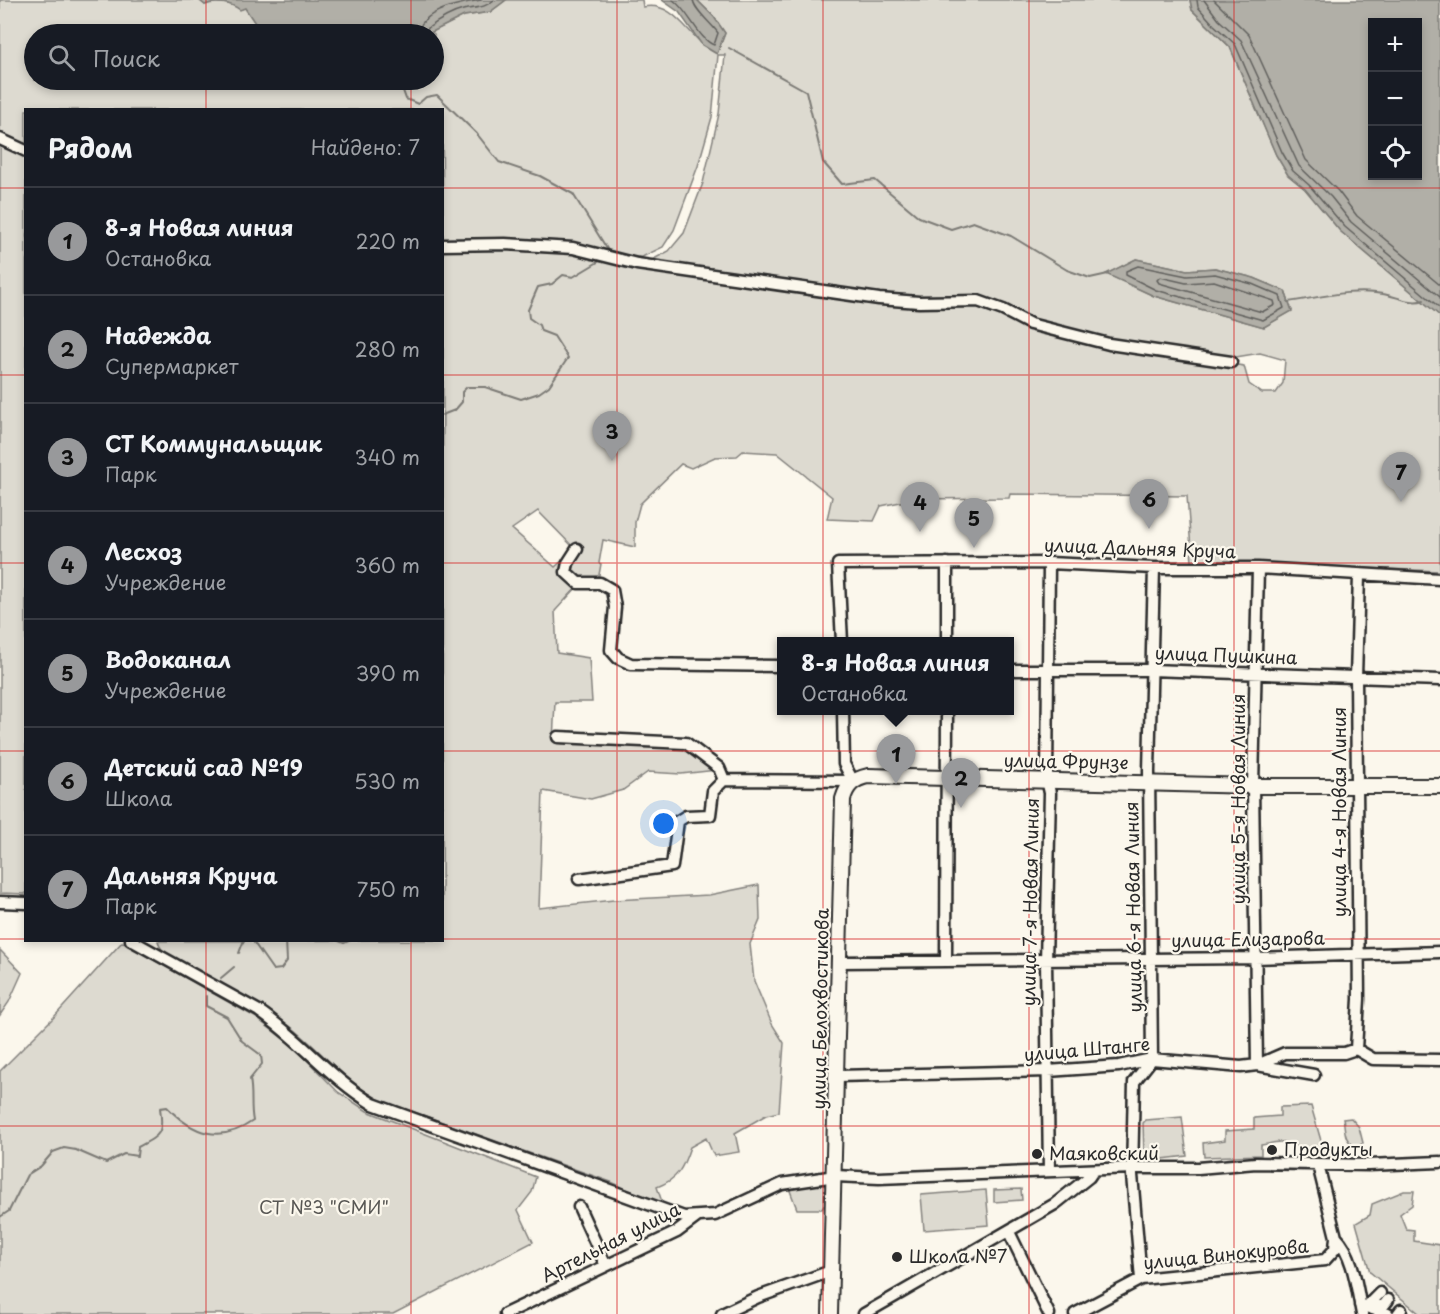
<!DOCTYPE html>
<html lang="ru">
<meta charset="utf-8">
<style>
:root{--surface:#171b24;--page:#20242c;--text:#f1f3f6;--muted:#9ea1a6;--line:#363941;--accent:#98999b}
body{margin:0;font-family:"Playpen Sans",sans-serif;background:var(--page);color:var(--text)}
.controls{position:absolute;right:18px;top:18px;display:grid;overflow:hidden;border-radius:0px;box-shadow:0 3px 9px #0003}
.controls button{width:54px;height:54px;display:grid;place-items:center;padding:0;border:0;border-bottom:2px solid var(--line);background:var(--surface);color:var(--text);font:30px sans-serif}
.you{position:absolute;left:664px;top:824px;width:21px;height:21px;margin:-15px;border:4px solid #fff;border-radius:50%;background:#1a73e8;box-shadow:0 0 0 9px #1a73e833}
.badge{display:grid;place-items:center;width:39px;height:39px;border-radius:50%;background:var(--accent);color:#111;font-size:20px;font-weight:700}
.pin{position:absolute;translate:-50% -50px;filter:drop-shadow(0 2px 3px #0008)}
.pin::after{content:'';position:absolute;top:32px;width:21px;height:18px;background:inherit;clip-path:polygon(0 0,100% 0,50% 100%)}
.popup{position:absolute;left:777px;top:637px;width:237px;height:78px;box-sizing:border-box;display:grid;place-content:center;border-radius:0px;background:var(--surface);filter:drop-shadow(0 2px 4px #0005);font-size:20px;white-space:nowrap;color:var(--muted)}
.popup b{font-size:22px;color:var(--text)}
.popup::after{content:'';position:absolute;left:50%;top:100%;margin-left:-12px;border:12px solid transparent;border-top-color:var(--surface)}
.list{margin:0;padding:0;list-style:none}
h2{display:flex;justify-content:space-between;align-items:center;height:78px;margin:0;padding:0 24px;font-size:26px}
h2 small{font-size:20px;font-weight:400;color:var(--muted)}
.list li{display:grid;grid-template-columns:39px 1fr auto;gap:18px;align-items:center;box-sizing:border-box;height:108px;padding:0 24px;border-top:2px solid var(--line)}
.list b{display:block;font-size:22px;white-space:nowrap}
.list p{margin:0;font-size:20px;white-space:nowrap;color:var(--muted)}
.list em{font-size:20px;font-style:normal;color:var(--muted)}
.icon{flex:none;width:33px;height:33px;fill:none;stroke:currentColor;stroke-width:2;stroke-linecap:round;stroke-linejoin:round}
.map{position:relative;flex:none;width:1440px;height:1314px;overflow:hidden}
.search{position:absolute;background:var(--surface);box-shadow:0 3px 9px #0003;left:24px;top:24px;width:420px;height:66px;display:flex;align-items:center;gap:15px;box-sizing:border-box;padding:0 21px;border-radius:33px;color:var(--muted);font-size:22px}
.panel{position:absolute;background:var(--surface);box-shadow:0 3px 9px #0003;left:24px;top:108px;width:420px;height:834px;border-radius:0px}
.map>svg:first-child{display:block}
</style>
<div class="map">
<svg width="1440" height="1314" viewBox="0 0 1440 1314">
<rect width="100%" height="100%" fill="#fbf7ec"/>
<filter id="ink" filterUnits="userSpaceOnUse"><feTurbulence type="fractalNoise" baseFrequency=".0167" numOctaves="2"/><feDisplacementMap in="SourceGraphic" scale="12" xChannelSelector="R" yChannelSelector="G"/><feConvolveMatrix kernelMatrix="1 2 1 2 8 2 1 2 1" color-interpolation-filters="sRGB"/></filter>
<g filter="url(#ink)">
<path fill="#dddad0" stroke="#84827e" stroke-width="1.5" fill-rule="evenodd" d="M0 0H199L205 5C214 1 232 3 240 9L245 8 257 26 268 34H34V80H434V34H428L464 16 490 12 506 0H642L643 7C677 0 690 42 717 54L725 33 714 17 697 0H1190L1192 10 1230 47 1276 155 1288 175 1305 189 1340 231 1440 316V571L1192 562 1187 496 1010 494 1009 498 915 499 881 506 874 521 827 519 832 497 777 453 743 451 737 456 715 457 691 468 681 464 640 504 635 522V547L603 540 599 563 601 564 597 586H578L555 611 557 653 589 658 592 702H555L553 741 633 742 682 746 717 770 681 774 648 772 623 790 591 799 543 791 539 908 614 900 709 895 759 885 760 920 750 944 754 981 772 1024 784 1043 779 1112 766 1115 735 1133 739 1152 714 1156 706 1138 690 1147C683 1168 678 1179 657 1187L663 1205 611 1182 380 1100C345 1081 331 1061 302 1036 277 1014 245 999 217 981 202 971 161 960 158 941L442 940 443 249H523L576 253 643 267 805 288 861 299 911 305 973 303 1039 330 1109 346 1244 366 1249 384 1262 393H1276L1283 383 1285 360 1260 353 1230 358 1157 350 1035 323 1010 309 983 300 886 298 653 264 652 260 669 251 684 233 703 183 719 114 725 55H718L712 117 698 166 674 230 663 247 642 257 626 258 576 246 504 240H443L442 110H26V894L0 893ZM1136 259 1187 270 1215 268 1254 278 1285 291 1292 311 1264 327 1154 296 1107 274ZM538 511 575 549 555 567 512 529Z
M122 942 255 1017 295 1048 338 1092 367 1111 536 1177 532 1192 518 1210 533 1242 393 1314H0V1071L54 1017Z
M0 950 22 973 9 1002 0 1015Z
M1311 1106 1326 1158C1309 1164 1302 1144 1286 1142 1278 1141 1269 1144 1261 1145V1155L1204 1157 1203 1143 1225 1140V1131L1254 1129V1118L1280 1116V1107Z
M1182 1117 1187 1156 1162 1159 1144 1156 1143 1123 1146 1120Z
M1351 1118 1359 1127 1363 1143 1357 1147C1342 1140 1346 1130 1343 1119Z
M821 1183 828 1189V1199L822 1209H797L789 1188Z
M1021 1189 1022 1200 994 1202V1190Z
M986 1190 989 1225 924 1230 921 1195Z
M1404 1191H1414L1412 1205 1400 1214 1406 1229 1414 1230V1241L1440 1245V1314H1420L1370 1272 1356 1223 1370 1215 1372 1204Z"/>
<path fill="#b1afa7" stroke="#7b7a75" stroke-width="1.5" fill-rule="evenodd" d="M199 0H506L490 12 464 16 428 34H268L257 26 245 8 240 10C232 3 214 0 205 5Z
M662 0H697L714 17 725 33 717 54 702 45 679 12Z
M1190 0H1440V316L1340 231 1305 189 1288 175 1276 155 1230 47 1192 10ZM1372 22H1418V176H1372Z
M1136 259 1187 270 1215 268 1254 278 1285 291 1292 311 1264 327 1154 296 1106 274Z"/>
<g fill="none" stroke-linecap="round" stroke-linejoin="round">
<path stroke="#61605d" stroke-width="1.5" d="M673 0C689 11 699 40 714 45L718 33C711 23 695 11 693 0
M1197 0 1198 7 1214 25 1235 44 1282 152 1293 171 1309 185 1345 227 1440 308
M1204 0 1219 20 1241 40 1299 166 1331 197 1351 222 1440 297
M1214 0 1249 35 1306 160 1338 191 1357 216 1440 285
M418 34C420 10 462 3 481 0
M426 34 428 28C438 21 451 13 463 10 475 7 484 9 494 0
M1138 266 1187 276 1215 274 1252 284 1280 296 1284 308 1263 320 1156 290 1126 275V271Z
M1160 277 1186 283 1214 281 1274 301 1275 305 1262 312 1159 283 1157 280Z"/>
<path stroke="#7b7a75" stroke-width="2" d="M729 48 806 91 823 162 842 184 875 180 919 217 951 229 973 222 1011 236 1067 270 1090 278 1108 274
M402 80 401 85 406 99 418 104 426 97 437 95 477 134 499 162 540 176 573 194 609 252
M1288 302C1317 298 1353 288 1383 294 1396 296 1411 305 1424 300
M442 415 455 410 462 402V392L467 387H485L521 399 539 393 549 386 568 358 554 336 541 331 539 325 529 318 528 310 538 287 552 284 563 275 573 277 598 262
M252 940 273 970 281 969 287 961 286 940
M336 940 344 943 351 940
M239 953 244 940
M221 978 234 967
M0 1217 9 1211 27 1175 41 1166 53 1152 64 1148 76 1150 106 1163 124 1154 137 1156 138 1147C160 1135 164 1134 160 1108L167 1107C193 1134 220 1144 253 1121 250 1106 253 1094 250 1079L262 1064 261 1055 242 1041 227 1017 206 1006V996"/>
<defs>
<path id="minor" d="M0 139 26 151
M442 245 505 244 573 248 637 264 879 299 919 302 978 301 1003 310 1030 324 1109 344 1231 362
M577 549 568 563 566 572 578 583H600L612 590 615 607 611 650 618 658 631 664 782 666
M947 563V642
M1049 563 1047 780 1050 793 1046 961 1049 1171
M1258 568 1253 786 1257 1065 1314 1075
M842 642 838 564 1049 563 1154 568H1258L1440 579
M1010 670H1151L1440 680
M843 710 844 764 853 781
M558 737 686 743 719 768 724 780
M579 879 672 866 678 821 686 816 710 815 713 791 724 780 853 781
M0 902 26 903
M131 940 259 1011C300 1039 330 1078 373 1104L684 1217 715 1215 782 1184 835 1176 879 1178 1132 1168H1198L1256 1163 1369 1165 1440 1162
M946 961 947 710
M840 962 1255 958 1440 952
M1356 1049 1359 999 1356 677 1359 576
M838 1076 1048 1071 1119 1066 1152 1059 1241 1067 1257 1065 1285 1053H1344L1356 1049 1373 1059 1440 1060
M579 1207 606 1266
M1009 1232 1049 1314
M1336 1237C1354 1255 1357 1290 1362 1314
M1141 1279 1132 1175 1134 1082 1152 1059 1149 771 1154 568
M1360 1305 1388 1314
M1366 1307 1380 1293
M1371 1308 1384 1305 1388 1300
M505 1314 677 1232 697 1217
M722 1314 758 1297 831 1271
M864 1314 1055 1204 1089 1177 1093 1171
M1075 1314 1141 1279 1325 1260 1335 1249 1336 1237 1318 1165
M1398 1314 1401 1310"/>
<path id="major" d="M830 1314 843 799C847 785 854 779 868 776L1253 786H1440"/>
</defs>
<use href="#minor" stroke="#2b2b2b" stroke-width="15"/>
<use href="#major" stroke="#2b2b2b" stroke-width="18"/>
<use href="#minor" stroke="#fbf7ec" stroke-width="10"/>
<use href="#major" stroke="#fbf7ec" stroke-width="14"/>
</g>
</g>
<path fill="none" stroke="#d62828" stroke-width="1.5" stroke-opacity="0.55" d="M206 0V34M411 0V34M617 0V1314M823 0V1314M1029 0V1314M1234 0V1314M206 80V110M411 80V110M0 188H26M442 188H1440M0 375H26M442 375H1440M0 563H26M442 563H1440M0 751H26M442 751H1440M0 939H26M442 939H1440M206 940V1314M411 940V1314M0 1126H1440"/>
<g fill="#2b2b2b" stroke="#fbf7ec" stroke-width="2">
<circle cx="1272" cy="1150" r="6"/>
<circle cx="1037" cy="1154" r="6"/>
<circle cx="897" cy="1257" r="6"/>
</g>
<g text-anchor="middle" stroke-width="4.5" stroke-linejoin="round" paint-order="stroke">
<g font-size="18" fill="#2b2b2b" stroke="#fbf7ec">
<text transform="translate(1140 549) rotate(2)" y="6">улица Дальняя Круча</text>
<text transform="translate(1226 656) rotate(2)" y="6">улица Пушкина</text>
<text transform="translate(1066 762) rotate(1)" y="6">улица Фрунзе</text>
<text transform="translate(1239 799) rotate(-90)" y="6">улица 5-я Новая Линия</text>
<text transform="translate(1340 812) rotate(-90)" y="6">улица 4-я Новая Линия</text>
<text transform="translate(1031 902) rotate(-89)" y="6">улица 7-я Новая Линия</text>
<text transform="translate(1134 907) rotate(-91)" y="6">улица 6-я Новая Линия</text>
<text transform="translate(1248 940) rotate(-1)" y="6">улица Елизарова</text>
<text transform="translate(821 1009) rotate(-89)" y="6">улица Белохвостикова</text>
<text transform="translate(1087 1050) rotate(-5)" y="6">улица Штанге</text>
<text transform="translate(611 1243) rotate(-27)" y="6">Артельная улица</text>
<text transform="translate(1226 1255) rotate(-6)" y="6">улица Винокурова</text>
</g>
<g font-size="18" fill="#2b2b2b" stroke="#fbf7ec" text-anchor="start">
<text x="1284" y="1156">Продукты</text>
<text x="1049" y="1160">Маяковский</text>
<text x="909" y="1263">Школа №7</text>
</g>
<g font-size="18" fill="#585754" stroke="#fbf7ec">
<text x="324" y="1214">СТ №3 "СМИ"</text>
</g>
</g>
</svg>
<div class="controls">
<button>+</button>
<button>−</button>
<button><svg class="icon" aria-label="locate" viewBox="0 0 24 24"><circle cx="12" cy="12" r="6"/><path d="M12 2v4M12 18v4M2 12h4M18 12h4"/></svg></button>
</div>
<div class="you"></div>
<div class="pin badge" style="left:896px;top:784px">1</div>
<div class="popup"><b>8-я Новая линия</b>Остановка</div>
<div class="pin badge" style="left:961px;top:808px">2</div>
<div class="pin badge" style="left:612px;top:461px">3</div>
<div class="pin badge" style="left:920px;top:532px">4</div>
<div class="pin badge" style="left:974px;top:548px">5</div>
<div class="pin badge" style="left:1149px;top:529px">6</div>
<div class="pin badge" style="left:1401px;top:502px">7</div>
<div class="search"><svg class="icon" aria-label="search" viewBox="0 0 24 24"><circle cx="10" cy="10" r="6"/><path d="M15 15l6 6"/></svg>Поиск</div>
<section class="panel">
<h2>Рядом<small>Найдено: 7</small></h2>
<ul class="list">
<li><span class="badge">1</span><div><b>8-я Новая линия</b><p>Остановка</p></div><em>220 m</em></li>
<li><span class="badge">2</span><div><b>Надежда</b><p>Супермаркет</p></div><em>280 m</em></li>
<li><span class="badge">3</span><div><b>СТ Коммунальщик</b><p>Парк</p></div><em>340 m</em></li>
<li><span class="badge">4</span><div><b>Лесхоз</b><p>Учреждение</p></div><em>360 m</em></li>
<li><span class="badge">5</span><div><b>Водоканал</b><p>Учреждение</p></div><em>390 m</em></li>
<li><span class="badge">6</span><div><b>Детский сад №19</b><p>Школа</p></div><em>530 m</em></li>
<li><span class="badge">7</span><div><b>Дальняя Круча</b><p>Парк</p></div><em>750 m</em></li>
</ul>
</section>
</div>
